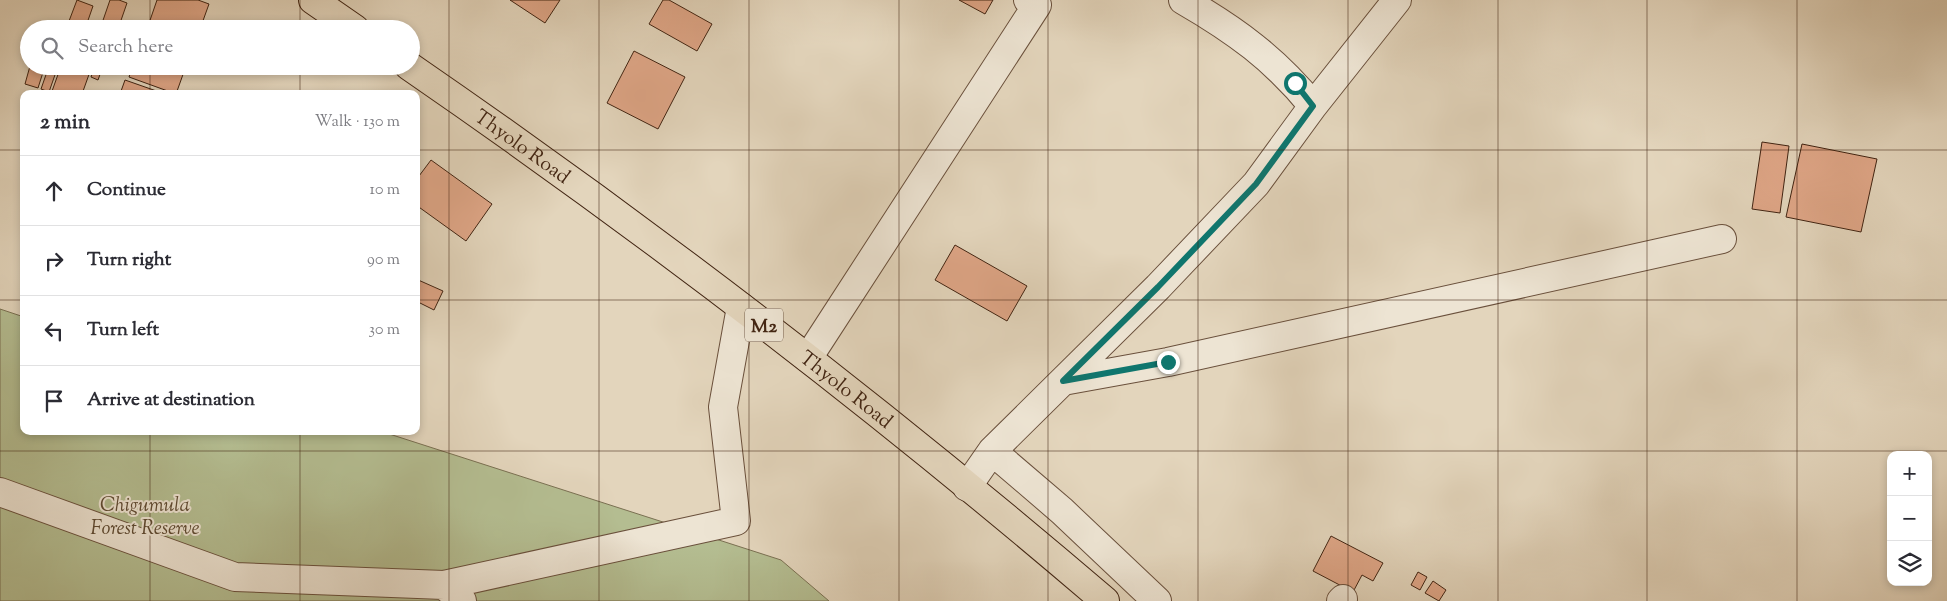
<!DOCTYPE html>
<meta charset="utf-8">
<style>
:root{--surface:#fff;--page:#f2f2f3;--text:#2b2b33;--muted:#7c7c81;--line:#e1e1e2}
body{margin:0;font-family:"Sorts Mill Goudy",serif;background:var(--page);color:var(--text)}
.controls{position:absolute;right:15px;bottom:15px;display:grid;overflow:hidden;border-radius:10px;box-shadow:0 2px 8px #0003}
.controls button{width:45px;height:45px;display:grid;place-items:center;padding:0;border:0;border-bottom:1px solid var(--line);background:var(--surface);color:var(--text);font:25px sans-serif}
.stop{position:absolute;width:15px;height:15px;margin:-11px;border:4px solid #0f766e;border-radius:50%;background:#fff}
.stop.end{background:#0f766e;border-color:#fff;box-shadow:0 1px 5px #0008}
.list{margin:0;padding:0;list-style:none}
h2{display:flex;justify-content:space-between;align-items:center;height:65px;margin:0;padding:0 20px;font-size:21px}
h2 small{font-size:16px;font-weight:400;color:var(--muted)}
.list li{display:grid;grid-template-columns:32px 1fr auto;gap:15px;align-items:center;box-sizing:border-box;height:70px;padding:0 20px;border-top:1px solid var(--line)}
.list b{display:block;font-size:19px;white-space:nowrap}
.list em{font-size:16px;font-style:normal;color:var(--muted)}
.icon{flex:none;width:28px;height:28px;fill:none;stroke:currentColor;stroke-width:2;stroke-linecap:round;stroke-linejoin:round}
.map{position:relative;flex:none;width:1947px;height:601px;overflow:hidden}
.search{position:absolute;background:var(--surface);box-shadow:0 2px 8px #0003;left:20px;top:20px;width:400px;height:55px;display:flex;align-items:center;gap:12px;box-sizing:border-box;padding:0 18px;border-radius:28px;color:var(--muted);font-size:19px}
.panel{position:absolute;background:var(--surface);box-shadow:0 2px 8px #0003;left:20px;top:90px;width:400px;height:345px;border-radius:10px}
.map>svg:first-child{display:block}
</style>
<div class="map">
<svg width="1947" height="601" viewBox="0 0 1947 601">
<rect width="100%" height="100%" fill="#e3d5bc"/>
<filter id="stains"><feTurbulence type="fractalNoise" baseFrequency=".004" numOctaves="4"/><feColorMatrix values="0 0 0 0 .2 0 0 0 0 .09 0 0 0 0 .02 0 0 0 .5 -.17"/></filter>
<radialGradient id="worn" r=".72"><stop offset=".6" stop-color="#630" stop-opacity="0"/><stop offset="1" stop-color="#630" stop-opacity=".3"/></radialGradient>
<path fill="#b4bd91" stroke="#7a7052" d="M0 309 24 317V431H380L781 560 829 601H0Z"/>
<path fill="#dfa687" stroke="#412412" d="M77 0 93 6 85 29H66Z
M110 0H119L127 3 118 29H100Z
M157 0H198L209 4 200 29H147Z
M510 0H560L545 23Z
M663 0H669L712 24 697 51 649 24Z
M959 0H993L985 14Z
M634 51 685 77 658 129 607 103Z
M30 66H45L38 88 25 84Z
M49 66 57 69 49 92 41 89Z
M61 66H92L82 94H51Z
M95 66H103L98 80 91 77Z
M133 66H186L176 94 129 77Z
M125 80 165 94H120Z
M1762 142 1789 146 1780 213 1752 209Z
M1802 144 1877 159 1861 232 1786 217Z
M431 160 492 204 466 241 416 205V180Z
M955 245 1027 286 1007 321 935 280Z
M416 279 443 291 434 310 416 301Z
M1331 536 1383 563 1373 581 1362 575 1353 592 1313 571Z
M1418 572 1427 577 1420 590 1411 585Z
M1433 581 1446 590 1439 601 1425 593Z"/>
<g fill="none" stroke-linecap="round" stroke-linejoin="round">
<defs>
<path id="minor" d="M1183 0C1235 30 1275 59 1313 106
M808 358 1037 5 1028 0
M1063 381 1168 362 1722 239
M992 451 1062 511 1157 601
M967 487 992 451 1158 287 1256 184 1313 106 1397 0
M0 492 235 577 444 585
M462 601 444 585 736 521 723 407 741 307
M1341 601 1343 599"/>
<g id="highway">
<path d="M313 0 355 29"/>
<path id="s1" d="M409 66C650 232 883 411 1105 601"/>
</g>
</defs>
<use href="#minor" stroke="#6a503c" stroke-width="30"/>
<use href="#highway" stroke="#412412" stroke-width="30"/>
<use href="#minor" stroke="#ede4d3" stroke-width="28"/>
<use href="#highway" stroke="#e3d5bc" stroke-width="28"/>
</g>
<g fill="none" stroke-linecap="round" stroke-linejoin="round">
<path stroke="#0f766e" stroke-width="6" d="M1168 362 1063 381 1158 287 1256 184 1313 106 1295 83"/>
</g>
<path fill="none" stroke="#412412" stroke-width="1" stroke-opacity="0.55" d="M150 0V29M300 0V29M449 0V601M599 0V601M749 0V601M899 0V601M1048 0V601M1198 0V601M1348 0V601M1498 0V601M1647 0V601M1797 0V601M150 66V94M300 66V94M0 150H24M416 150H1947M0 300H24M416 300H1947M150 431V601M300 431V601M0 451H1947"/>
<g text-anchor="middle" stroke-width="4" stroke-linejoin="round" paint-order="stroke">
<rect fill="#ede4d3" stroke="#755e4c" stroke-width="1" x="745" y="308.5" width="38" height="33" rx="4"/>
<g font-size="19" font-weight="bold" fill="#412412">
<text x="764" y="332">M2</text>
</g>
<g font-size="20" fill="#412412" stroke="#ede4d3">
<text dy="7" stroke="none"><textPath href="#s1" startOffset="139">Thyolo Road</textPath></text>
<text dy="7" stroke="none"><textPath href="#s1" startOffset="544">Thyolo Road</textPath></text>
</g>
<g font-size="20" font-style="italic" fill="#5e4a32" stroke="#ede4d3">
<text x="145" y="511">Chigumula<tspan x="145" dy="23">Forest Reserve</tspan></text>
</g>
</g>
<rect width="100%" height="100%" filter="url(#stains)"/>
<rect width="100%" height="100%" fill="url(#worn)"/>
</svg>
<div class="controls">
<button>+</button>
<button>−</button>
<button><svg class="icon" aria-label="layers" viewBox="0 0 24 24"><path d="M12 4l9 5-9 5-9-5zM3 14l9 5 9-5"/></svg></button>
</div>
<div class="stop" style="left:1295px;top:83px"></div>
<div class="stop end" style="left:1168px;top:362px"></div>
<div class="search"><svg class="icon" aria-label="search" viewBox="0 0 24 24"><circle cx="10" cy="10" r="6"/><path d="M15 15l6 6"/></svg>Search here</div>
<section class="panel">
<h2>2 min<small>Walk · 130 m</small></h2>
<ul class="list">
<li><svg class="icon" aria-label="ahead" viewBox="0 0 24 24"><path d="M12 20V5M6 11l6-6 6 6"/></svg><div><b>Continue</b></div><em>10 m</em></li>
<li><svg class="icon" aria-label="right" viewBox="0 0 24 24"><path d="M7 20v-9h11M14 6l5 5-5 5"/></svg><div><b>Turn right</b></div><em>90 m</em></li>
<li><svg class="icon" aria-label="left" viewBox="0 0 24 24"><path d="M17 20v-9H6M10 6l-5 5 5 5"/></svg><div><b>Turn left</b></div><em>30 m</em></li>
<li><svg class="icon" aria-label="arrive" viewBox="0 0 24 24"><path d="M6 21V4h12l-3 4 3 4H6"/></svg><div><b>Arrive at destination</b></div></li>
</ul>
</section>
</div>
